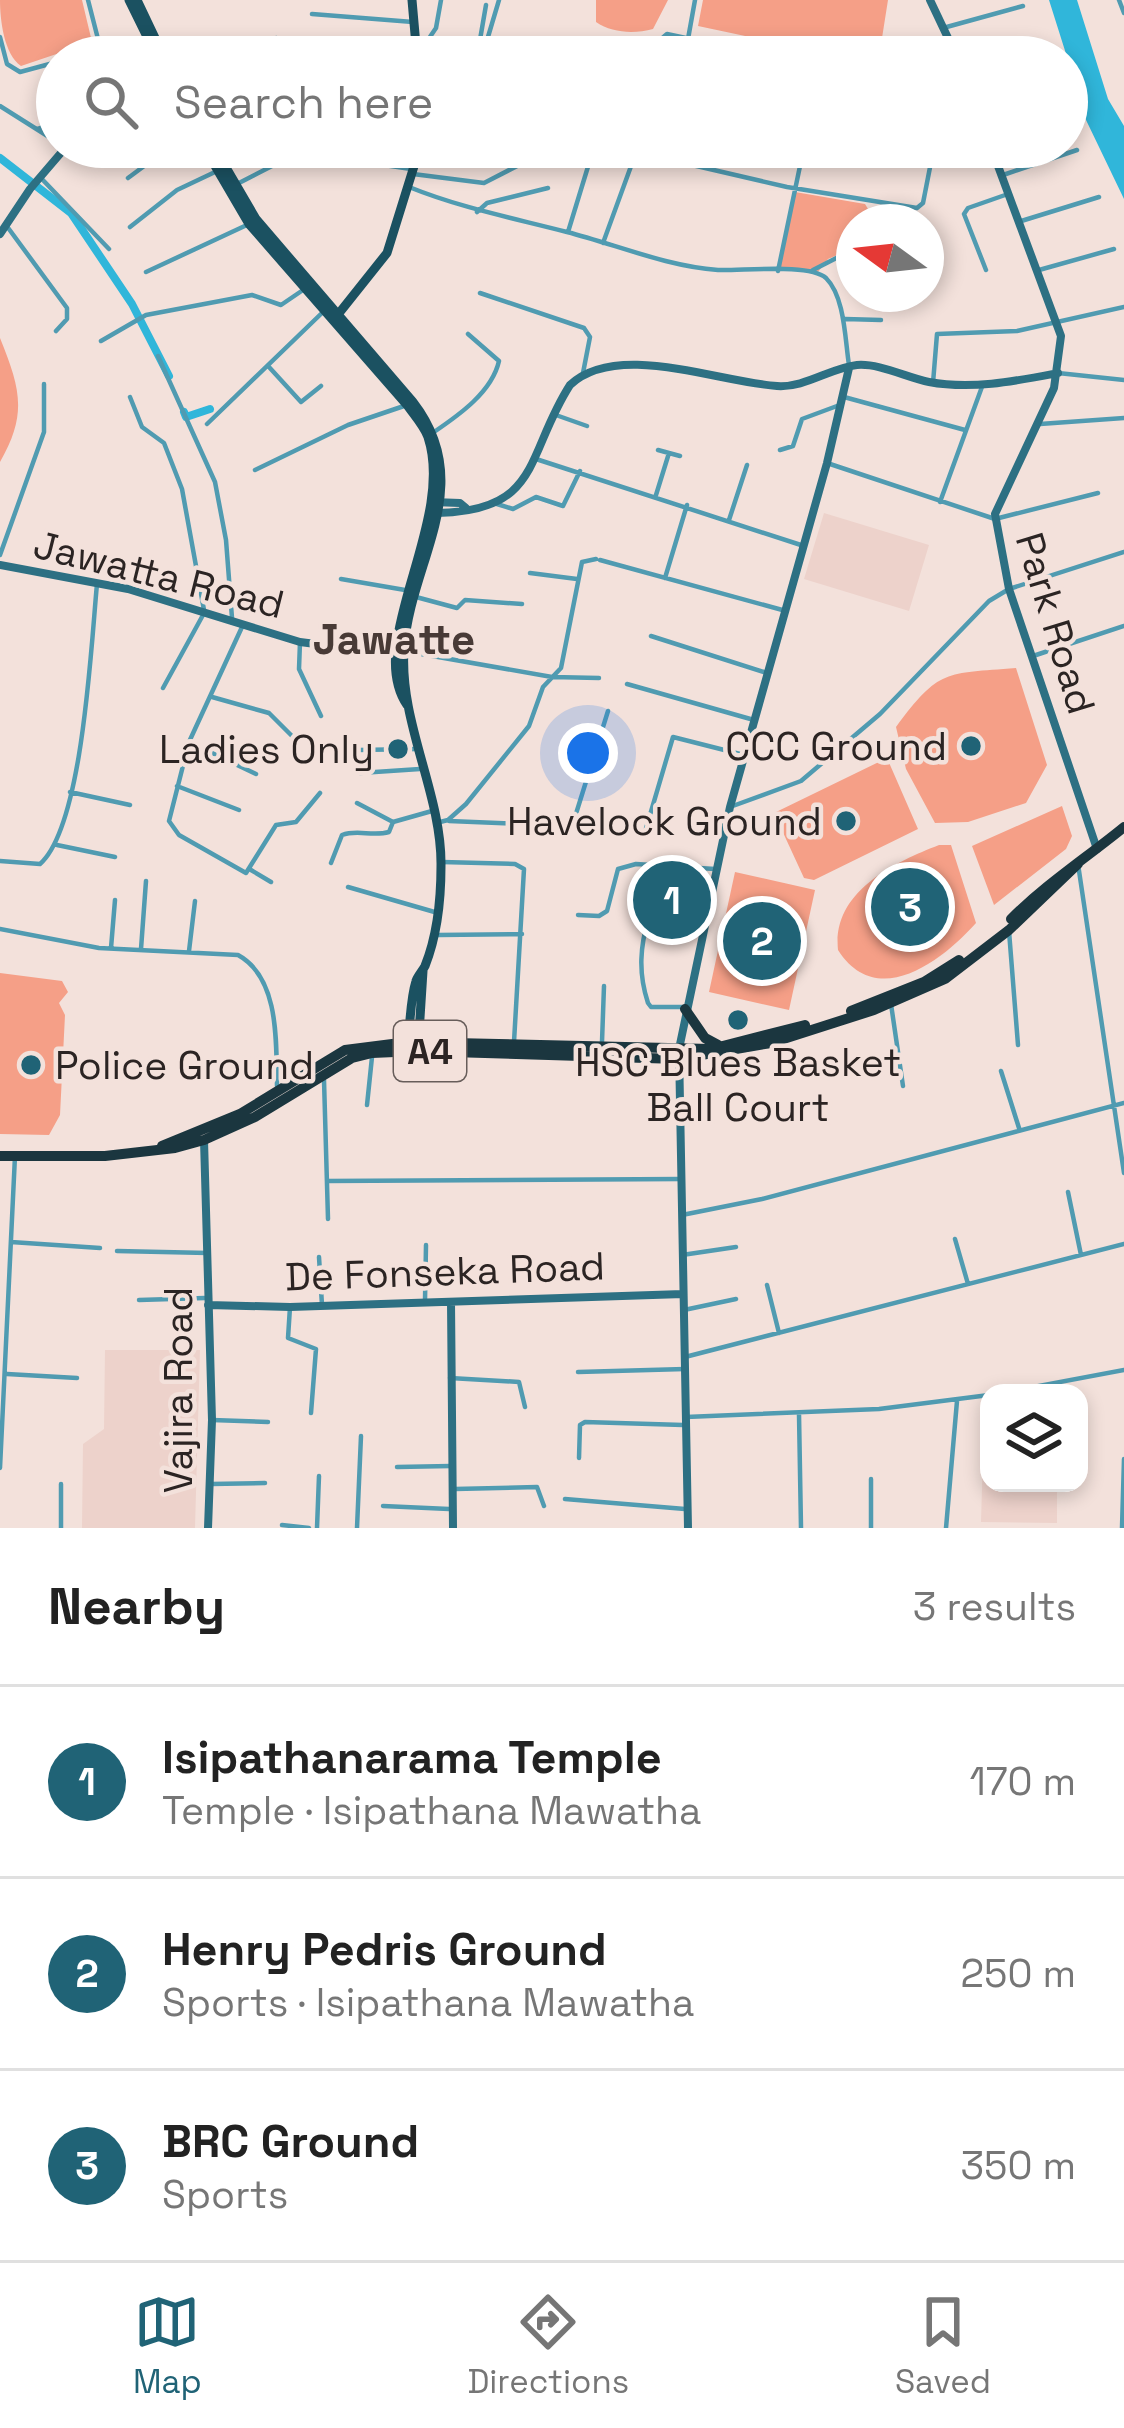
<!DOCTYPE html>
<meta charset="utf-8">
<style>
:root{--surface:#fff;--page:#f2f2f2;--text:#222;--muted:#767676;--line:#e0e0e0;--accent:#206376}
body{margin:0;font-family:"Space Grotesk",sans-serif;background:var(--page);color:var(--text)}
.controls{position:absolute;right:36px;bottom:36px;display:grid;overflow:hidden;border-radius:24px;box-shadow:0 6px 18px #0003}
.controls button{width:108px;height:108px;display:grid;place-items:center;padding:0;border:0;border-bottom:3px solid var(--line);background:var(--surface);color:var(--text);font:60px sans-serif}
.compass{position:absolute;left:836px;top:204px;width:108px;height:108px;border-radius:50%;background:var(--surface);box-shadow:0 6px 18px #0003;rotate:285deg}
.you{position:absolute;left:588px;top:753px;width:42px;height:42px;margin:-30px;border:9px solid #fff;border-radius:50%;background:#1a73e8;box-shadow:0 0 0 18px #1a73e833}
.badge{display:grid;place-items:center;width:78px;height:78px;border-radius:50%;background:var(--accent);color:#fff;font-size:39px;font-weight:700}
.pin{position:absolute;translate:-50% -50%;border:6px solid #fff;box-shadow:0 3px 12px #0006}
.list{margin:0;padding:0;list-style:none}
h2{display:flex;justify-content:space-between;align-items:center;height:156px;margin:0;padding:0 48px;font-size:51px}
h2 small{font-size:39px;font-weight:400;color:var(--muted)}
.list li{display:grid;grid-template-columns:78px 1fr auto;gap:36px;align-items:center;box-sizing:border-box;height:192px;padding:0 48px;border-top:3px solid var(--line)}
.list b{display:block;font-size:45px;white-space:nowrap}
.list p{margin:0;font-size:39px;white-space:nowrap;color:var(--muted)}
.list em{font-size:39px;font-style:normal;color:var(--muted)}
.icon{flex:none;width:66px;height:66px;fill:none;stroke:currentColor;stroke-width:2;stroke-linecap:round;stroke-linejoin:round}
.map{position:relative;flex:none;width:1124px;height:1528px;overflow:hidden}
.search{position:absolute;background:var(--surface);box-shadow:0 6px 18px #0003;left:36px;right:36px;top:36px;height:132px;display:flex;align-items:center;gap:30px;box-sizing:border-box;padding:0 42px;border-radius:66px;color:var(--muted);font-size:45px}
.sheet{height:732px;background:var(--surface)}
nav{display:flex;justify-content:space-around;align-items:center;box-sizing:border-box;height:168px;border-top:3px solid var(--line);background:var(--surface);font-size:33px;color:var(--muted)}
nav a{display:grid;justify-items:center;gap:6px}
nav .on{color:var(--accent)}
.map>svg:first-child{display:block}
</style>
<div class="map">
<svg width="1124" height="1528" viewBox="0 0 1124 1528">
<rect width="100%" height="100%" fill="#f3e1db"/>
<path fill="#edd2cb" d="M824 513 929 545 909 611 804 579Z
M105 1350H200L195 1528H82L83 1444 104 1429Z
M984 1420H989V1483H1057V1523L981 1522Z"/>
<path fill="#f59f87" d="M0 0H82L92 42 21 66C4 54 0 20 0 0Z
M596 0H668L653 29C634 34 612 33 596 22Z
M703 0H888L879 57H845L698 26Z
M795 192 865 204 876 222H854V248L828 259 818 272 780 269Z
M0 338C20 388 28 413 0 462Z
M1016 668 1047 765 1026 803 968 822 935 823 906 769 896 727C940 668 945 674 1016 668Z
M887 758 918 829 814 880 804 878 774 813Z
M1062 806 1072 836 1066 849 994 905 972 846Z
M939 845H951L976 923C942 961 877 1011 838 950 832 892 893 863 939 845Z
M735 872 815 890 789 1010 709 992Z
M0 973 62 981 68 992 59 1003 65 1015 60 1115 49 1135 0 1134Z"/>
<path fill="#30b6da" d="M1049 0H1077L1108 99 1124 126V199L1074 95 1067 57Z"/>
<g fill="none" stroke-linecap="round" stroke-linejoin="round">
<path stroke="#30b6da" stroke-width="8" d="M0 158 71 213 132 304 169 376
M184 412 186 417 210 409"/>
<path stroke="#509bb1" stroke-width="4.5" d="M1119 0 1124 13
M312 14 413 22
M943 28 1023 6
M0 37 7 64 20 72 57 62
M688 39 695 0
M300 56 308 57
M417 56 436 28 441 0
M72 57 95 49 98 39 88 0
M232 57 276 38
M477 57 486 5
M482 57 499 0
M656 57 660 40 667 34 775 57
M0 106 57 142
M37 129 57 122
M915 147 933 150
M636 152 787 187 917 208 923 203 934 147
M316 155 411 169
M413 174 484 183 554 147
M1003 175 1077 150
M40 177 109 249
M128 178 159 155 176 157 200 147
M239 183 309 147
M409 187C461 208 513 218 567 232 617 245 666 266 718 270 742 271 810 263 826 278 845 297 845 340 849 365
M477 212 487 203 548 188
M922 222 926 221
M1018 222 1099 197
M6 225 67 308V319L56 331
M130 227 177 190 215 172
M568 232 594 147
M603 243 638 147
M926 267 933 286
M813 270 854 249
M986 270 964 214 968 208 1008 194
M1039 270 1114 249
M778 271 804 147
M146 272 249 224
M480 293 584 328 590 337 583 373
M845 319 881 320
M101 341 146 315 252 295 281 305 303 290
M158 356 215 482 226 540 232 618
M269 367 301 402 321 386
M1058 373 1124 380
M933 383 937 334 1017 331 1124 307
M130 397 142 427 164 443 182 489 204 610
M844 397 965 430
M553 414 587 426
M207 424 324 311
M1040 424 1124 418
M434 432C459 415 492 392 499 361L468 334
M658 450 680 456
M780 450 793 446 802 419 837 406
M536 459 804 546
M827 463 995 519 1098 493
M255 470 348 425 404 406
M656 495 669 453
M940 502 983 384
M497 504 513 509 536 497 563 506 580 471
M729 520 747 465
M0 555 44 432V384
M600 560 786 611
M530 573 577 579
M665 578 687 505
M341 579 405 590
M416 597 457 608 465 600 522 604
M242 627 189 742 169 821 179 835 246 873 276 825 296 822 320 793
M651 636 767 673
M300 642 299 669 321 716
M404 651 552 677 599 678
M1033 656 1124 626
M627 684 754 720
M163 688 203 615
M212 697 269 713 298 742
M191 743 256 774
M358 750 417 749
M360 773 420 769
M177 786 239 810
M70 792 130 805
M357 803 393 822
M730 807 801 781 880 714 989 601 1009 589 1124 552
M449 821 567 826 575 817 608 711
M440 822 448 820 466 804 529 726 543 687 561 668 582 562 596 559
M645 832 673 737 744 755
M57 845 115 857
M0 861 40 864C83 826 91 645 97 584
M442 862 515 864 524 869 514 1042
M331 863 342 835C358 829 372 837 389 832L393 822 432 811
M1078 864 1124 1173
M251 870 271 882
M348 887 438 913
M578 915 599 916 607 911 618 869 636 864 715 869
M649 917C640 946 638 973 648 1003L651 1007H686
M0 929 99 948 238 955C280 978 276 1043 277 1086
M1009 931 1018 1045
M438 935 522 934
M111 948 115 900
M141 949 146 881
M189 951 195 901
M891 1004 903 1086
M602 1042 604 986
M1001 1071 1019 1128
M324 1080 328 1219
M367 1105 372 1057
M327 1181 681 1179
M1068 1192 1081 1255
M682 1215 762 1199 1124 1103
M955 1239 968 1284
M11 1242 100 1248
M117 1251 208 1253
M682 1255 736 1247
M319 1257 322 1305
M767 1285 779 1333
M139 1300 205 1298
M425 1301 426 1245
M290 1307 288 1338 316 1349 311 1413
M684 1310 736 1299
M685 1357 1124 1244
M578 1372 685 1369
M7 1374 77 1378
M450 1378 519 1382 525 1407
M1001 1393 1124 1370
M799 1414 801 1528
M686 1417 879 1409 989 1395
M212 1420 268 1422
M579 1458 580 1425 585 1422 683 1425
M397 1467 451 1466
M0 1468 15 1156
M871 1479V1528
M61 1484V1528
M211 1484 265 1483
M455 1489 537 1487 544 1506
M565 1499 685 1509
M383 1506 449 1509
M282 1525 309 1528
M317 1528 319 1476
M357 1528 361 1436
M946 1528 957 1401
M1122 1528 1124 1459"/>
<path stroke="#2d7083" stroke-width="8" d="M930 0 957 57
M991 147 1061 336 1054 388 995 514 1009 589 1097 849
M0 234 30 189 66 147
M433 502 460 503 466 508
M437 513C542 511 525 455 570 385 617 341 718 382 777 386 805 388 830 368 857 365 879 363 908 378 929 382 972 390 1016 381 1058 373
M0 565 128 589 300 642 401 655
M376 649 403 643
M204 1140 212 1420 208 1528
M451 1302 453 1528
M208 1305 290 1307 683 1294
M688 1528 679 1049 730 807 827 463 849 368"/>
<path stroke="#1b5161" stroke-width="9" d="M129 0 157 57
M137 0 164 57
M412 0 417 57
M204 147 249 224 407 405C414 415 424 426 428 437 456 522 364 642 407 705
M214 147 256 219 413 402C478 486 410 561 404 649 399 723 442 794 441 866 441 898 437 936 425 966 423 970 417 977 416 981 410 1000 410 1025 408 1045
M336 317 387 253 420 147
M418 1049 423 971"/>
<path stroke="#1b363f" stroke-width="10" d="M1011 919C1046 884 1086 858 1124 827
M685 1009 705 1038 718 1045
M851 1011 924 982 959 960
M162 1146 240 1114 345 1050 408 1042 711 1049 805 1025
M0 1156H105L175 1148 204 1140 255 1117 352 1058 372 1053 418 1051 678 1059 771 1043 874 1010 945 979 1009 930 1078 864"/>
</g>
<g fill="#206376" stroke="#f3e1db" stroke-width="4.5">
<circle cx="971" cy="746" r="12"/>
<circle cx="398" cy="749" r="12"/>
<circle cx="846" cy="821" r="12"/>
<circle cx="738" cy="1020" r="12"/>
<circle cx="31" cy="1065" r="12"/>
</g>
<g text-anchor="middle" stroke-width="9" stroke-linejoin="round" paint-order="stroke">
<rect fill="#f3e1db" stroke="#675d5a" stroke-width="3" x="394" y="1021" width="72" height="60" rx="9"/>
<g font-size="36" font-weight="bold" fill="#2b2423">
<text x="430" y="1064">A4</text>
</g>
<g font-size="39" fill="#2b2423" stroke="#f3e1db">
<text transform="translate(159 574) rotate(14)" y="14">Jawatta Road</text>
<text transform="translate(1056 623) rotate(73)" y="14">Park Road</text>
<text transform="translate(445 1271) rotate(-2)" y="14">De Fonseka Road</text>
<text transform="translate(178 1390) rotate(-90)" y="14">Vajira Road</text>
</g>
<g font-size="39" fill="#2b2423" stroke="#f3e1db" text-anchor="end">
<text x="947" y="760">CCC Ground</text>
<text x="374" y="763">Ladies Only</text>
<text x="822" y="835">Havelock Ground</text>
<text x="738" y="1076" text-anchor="middle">HSC Blues Basket<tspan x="738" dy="45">Ball Court</tspan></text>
<text x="55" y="1079" text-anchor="start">Police Ground</text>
</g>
<g font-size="42" font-weight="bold" fill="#483a36" stroke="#f3e1db">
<text x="394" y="654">Jawatte</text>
</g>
</g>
</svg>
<div class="controls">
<button><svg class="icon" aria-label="layers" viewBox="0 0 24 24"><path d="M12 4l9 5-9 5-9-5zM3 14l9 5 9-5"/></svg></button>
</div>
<svg class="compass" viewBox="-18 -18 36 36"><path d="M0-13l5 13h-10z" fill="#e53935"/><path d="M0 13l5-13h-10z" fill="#767676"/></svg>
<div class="you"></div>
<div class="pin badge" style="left:672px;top:900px">1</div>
<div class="pin badge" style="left:762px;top:941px">2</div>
<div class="pin badge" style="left:910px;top:907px">3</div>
<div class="search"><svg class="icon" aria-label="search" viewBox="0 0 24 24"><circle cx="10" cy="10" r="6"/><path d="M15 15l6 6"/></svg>Search here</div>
</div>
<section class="sheet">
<h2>Nearby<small>3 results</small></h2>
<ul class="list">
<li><span class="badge">1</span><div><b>Isipathanarama Temple</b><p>Temple · Isipathana Mawatha</p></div><em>170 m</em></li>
<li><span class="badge">2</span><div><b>Henry Pedris Ground</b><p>Sports · Isipathana Mawatha</p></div><em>250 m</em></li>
<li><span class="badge">3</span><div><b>BRC Ground</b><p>Sports</p></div><em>350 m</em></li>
</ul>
</section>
<nav>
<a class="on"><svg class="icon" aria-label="map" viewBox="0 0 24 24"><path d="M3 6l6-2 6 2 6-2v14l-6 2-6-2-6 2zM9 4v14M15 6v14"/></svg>Map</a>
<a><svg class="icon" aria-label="directions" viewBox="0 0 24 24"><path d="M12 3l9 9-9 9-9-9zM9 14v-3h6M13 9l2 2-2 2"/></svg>Directions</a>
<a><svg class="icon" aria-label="saved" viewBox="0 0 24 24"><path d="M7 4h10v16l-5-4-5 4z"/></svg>Saved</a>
</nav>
